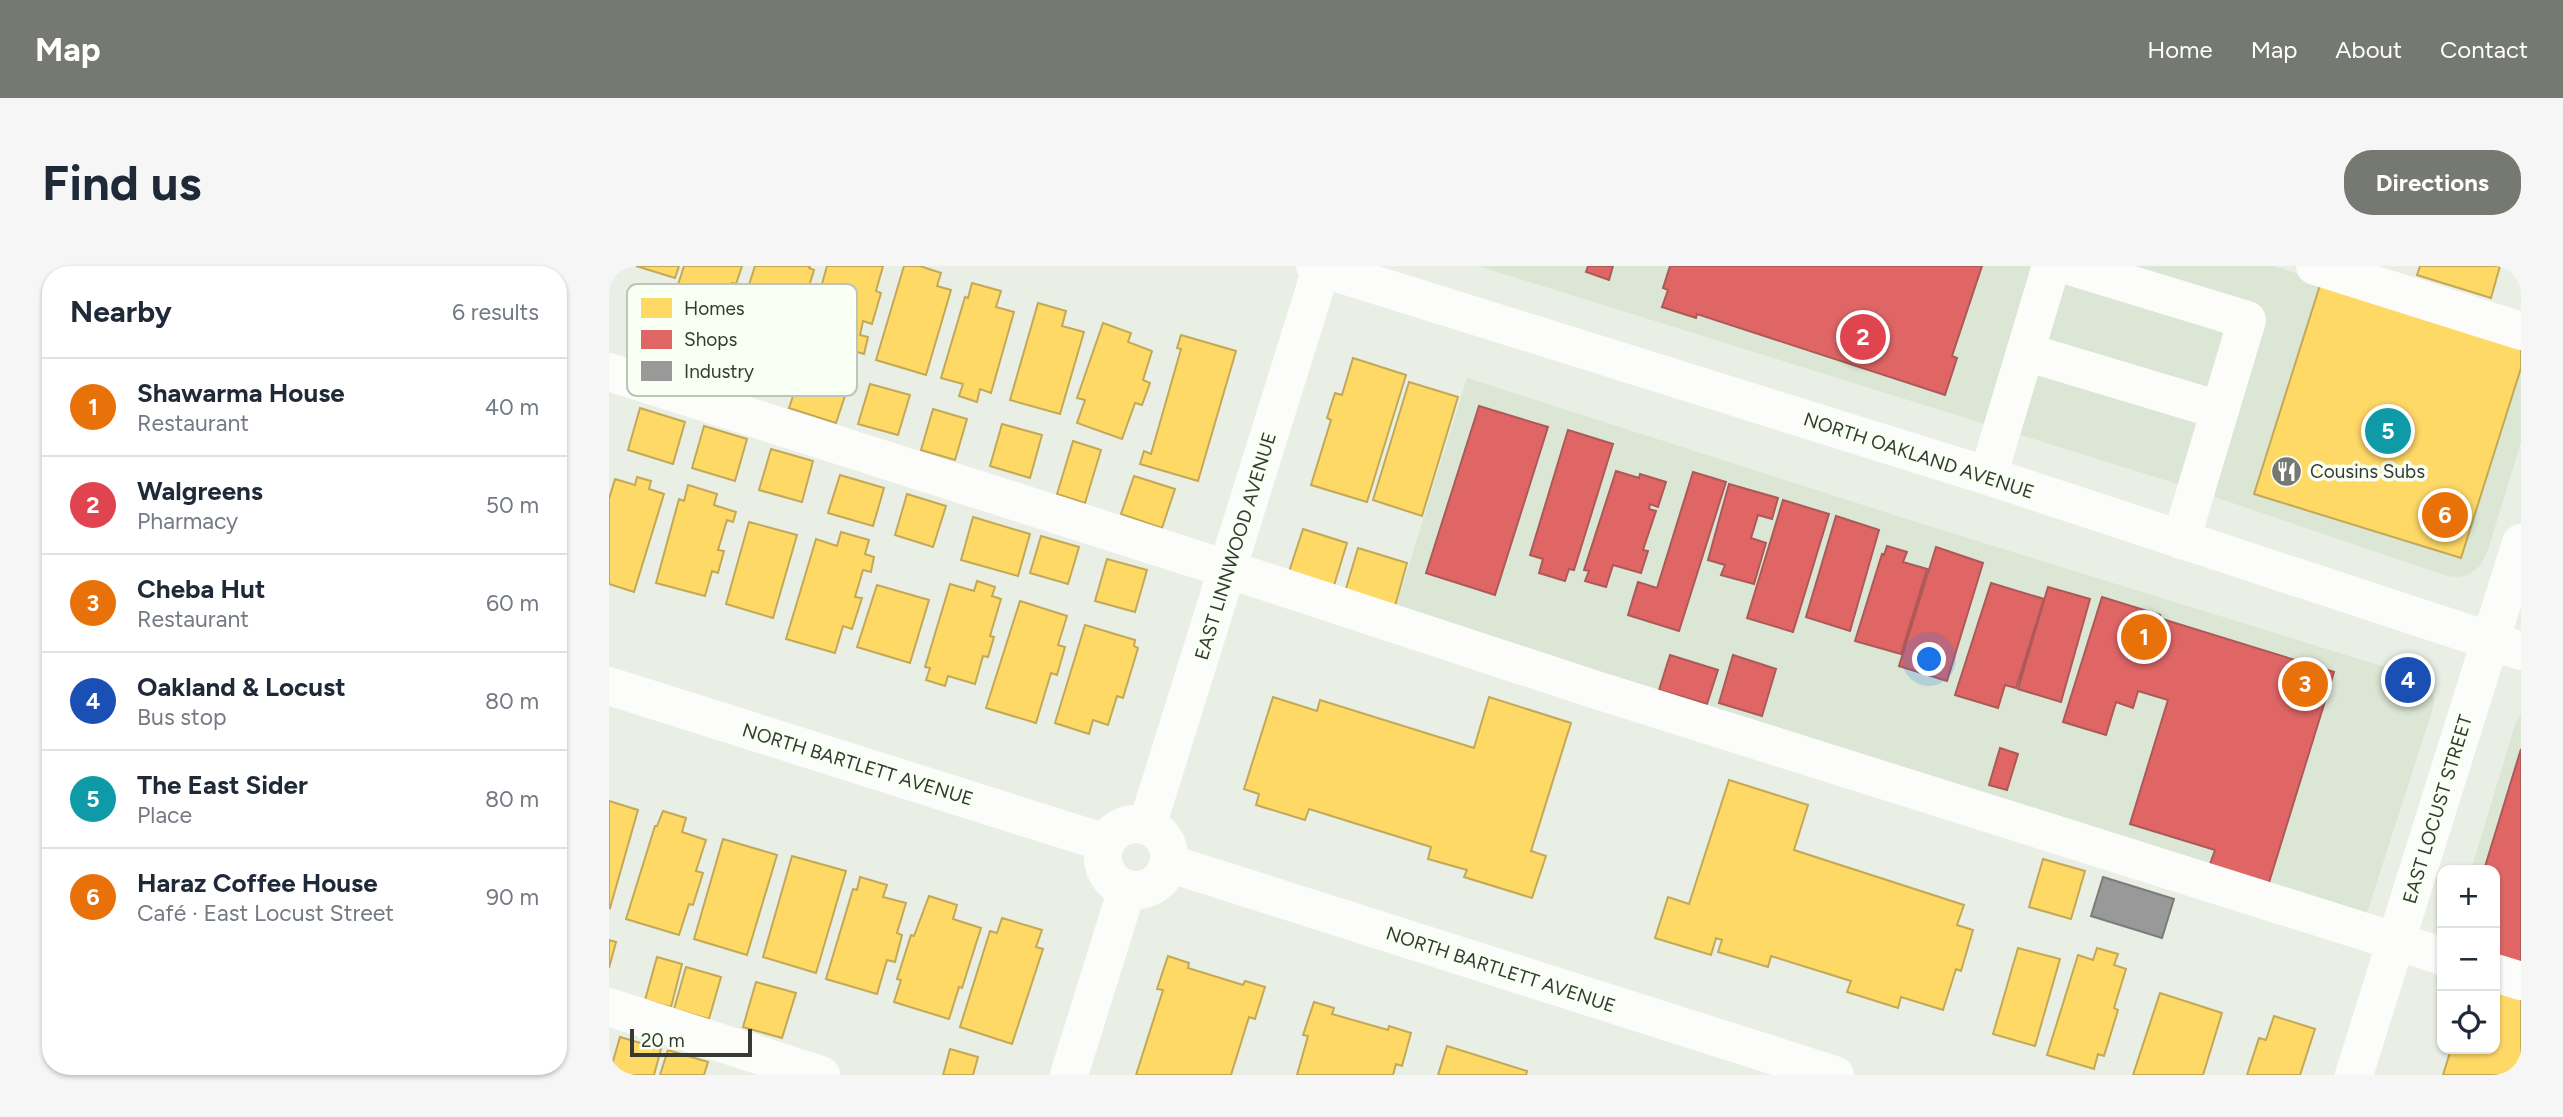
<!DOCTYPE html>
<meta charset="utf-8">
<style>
:root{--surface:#fff;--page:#f6f6f7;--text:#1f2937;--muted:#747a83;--line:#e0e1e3;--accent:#757971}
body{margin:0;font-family:Figtree,sans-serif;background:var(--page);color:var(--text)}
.controls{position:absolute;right:21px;bottom:21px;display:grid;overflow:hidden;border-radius:14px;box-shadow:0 2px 5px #0004}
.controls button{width:63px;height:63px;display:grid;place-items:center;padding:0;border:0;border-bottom:2px solid var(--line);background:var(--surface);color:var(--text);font:35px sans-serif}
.scale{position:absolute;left:21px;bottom:18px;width:122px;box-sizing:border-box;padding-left:7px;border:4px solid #363a33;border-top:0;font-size:19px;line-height:24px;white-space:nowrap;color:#363a33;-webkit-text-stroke:5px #f8fff3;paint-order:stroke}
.you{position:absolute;left:1321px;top:394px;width:24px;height:24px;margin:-18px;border:5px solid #fff;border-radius:50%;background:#1a73e8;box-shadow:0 0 0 10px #1a73e833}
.badge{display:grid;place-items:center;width:46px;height:46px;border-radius:50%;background:var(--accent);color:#fff;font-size:23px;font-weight:700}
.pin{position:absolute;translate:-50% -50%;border:4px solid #fff;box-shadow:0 2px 7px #0006}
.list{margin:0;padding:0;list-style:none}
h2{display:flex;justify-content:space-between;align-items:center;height:91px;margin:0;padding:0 28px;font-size:30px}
h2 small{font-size:23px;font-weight:400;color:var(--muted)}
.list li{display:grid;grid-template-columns:46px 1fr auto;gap:21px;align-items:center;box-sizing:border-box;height:98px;padding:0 28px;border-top:2px solid var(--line)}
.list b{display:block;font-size:26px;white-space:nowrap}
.list p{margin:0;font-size:23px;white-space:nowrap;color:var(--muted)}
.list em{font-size:23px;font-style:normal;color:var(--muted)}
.icon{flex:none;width:38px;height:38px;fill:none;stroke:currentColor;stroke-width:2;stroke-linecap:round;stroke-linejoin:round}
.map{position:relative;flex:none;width:1912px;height:809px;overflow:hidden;border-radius:28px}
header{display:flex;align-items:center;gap:42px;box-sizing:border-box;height:98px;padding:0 35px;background:var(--accent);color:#fff}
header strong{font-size:33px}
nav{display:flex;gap:38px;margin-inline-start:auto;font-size:24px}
.intro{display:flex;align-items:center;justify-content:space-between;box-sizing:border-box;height:168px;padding:0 42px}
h1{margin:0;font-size:49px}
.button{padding:18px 32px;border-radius:28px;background:var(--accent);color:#fff;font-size:24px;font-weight:700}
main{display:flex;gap:42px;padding:0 42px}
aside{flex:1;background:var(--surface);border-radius:28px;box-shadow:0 2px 5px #0004}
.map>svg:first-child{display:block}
</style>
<header>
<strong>Map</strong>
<nav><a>Home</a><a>Map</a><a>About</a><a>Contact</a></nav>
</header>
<div class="intro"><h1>Find us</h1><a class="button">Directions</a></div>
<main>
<aside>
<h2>Nearby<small>6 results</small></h2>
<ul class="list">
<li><span class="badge" style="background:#e8710a">1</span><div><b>Shawarma House</b><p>Restaurant</p></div><em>40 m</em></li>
<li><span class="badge" style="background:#e0444e">2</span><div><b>Walgreens</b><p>Pharmacy</p></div><em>50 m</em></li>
<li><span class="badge" style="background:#e8710a">3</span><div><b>Cheba Hut</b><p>Restaurant</p></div><em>60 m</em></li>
<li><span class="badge" style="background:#1a4fb4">4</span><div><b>Oakland &amp; Locust</b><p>Bus stop</p></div><em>80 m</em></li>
<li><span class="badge" style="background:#0f9aa8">5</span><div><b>The East Sider</b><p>Place</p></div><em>80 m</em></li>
<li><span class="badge" style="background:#e8710a">6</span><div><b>Haraz Coffee House</b><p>Café · East Locust Street</p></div><em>90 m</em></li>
</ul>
</aside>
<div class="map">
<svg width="1912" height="809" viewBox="0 0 1912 809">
<rect width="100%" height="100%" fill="#e9efe4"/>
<path fill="#dbe6d4" d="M869 0H1665L1912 80V176L1879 284 1871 300 1859 309 1850 311 1838 310 1559 215Z
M858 112 1310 257 1808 411 1820 417 1825 432 1824 442 1757 650 786 344Z
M1912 447V700L1886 692V604H1862L1906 459Z"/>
<path fill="#ffd966" stroke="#c3a957" stroke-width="2" d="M27 0H70L66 12Z
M75 0H133L127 18 123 17 116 40 67 25Z
M146 0H201L200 2 205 4 194 40 189 38 182 63 131 47Z
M218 0H274L267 25 272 27 263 58 254 55 251 69 259 71 255 88 198 72Z
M295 0H311L332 7 328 20 342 24 317 109 267 94Z
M1811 0H1891L1882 32 1808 9Z
M1712 16 1912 79V102L1852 292 1645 228Z
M363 17 392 25 387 41 405 46 382 127 371 123 368 136 350 130 354 118 332 112 356 31 359 32Z
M429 37 457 45 453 60 475 66 451 148 401 134Z
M494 57 522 67 519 76 543 85 534 114 541 117 533 139 526 137 513 173 468 157 476 134 468 132Z
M572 69 627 85 589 215 531 198 535 185 542 188 572 83 568 82Z
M744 92 797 109 758 236 702 219 722 154 718 152 726 127 733 129Z
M192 106 239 121 227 157 180 142Z
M800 116 849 131 813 250 764 234Z
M261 118 301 129 289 169 249 158Z
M31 142 76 156 64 198 19 184Z
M324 143 358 153 346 194 312 184Z
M393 158 433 169 421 212 381 200Z
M95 160 138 173 126 215 83 202Z
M464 175 492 184 476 237 448 228Z
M162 183 204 195 193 236 150 224Z
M231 209 275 222 264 260 219 247Z
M525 210 566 223 553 262 512 248Z
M28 211 42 215 40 223 55 228 25 326 0 318V233L6 213 26 219Z
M79 219 108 228 105 239 127 246 124 256 118 254 109 284 115 285 109 307 103 305 96 330 47 317 70 233 75 235Z
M298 228 337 240 324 281 286 269Z
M364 251 421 268 409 310 352 294Z
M140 256 188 269 164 352 117 338Z
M694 263 738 277 723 326 678 312Z
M232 266 260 274 256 288 265 291 262 306 254 304 246 331 253 332 243 363 234 360 226 387 177 373 207 273 228 280Z
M432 270 470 281 459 318 421 307Z
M749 282 798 297 786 340 736 326Z
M498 293 538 304 526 346 486 335Z
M368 315 386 321 383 330 392 333 381 370 385 371 379 391 374 390 366 418 339 410 336 420 317 414 321 402 316 401 341 318 365 325Z
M268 319 320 334 301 397 248 381Z
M411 335 458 350 449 379 456 381 448 409 442 407 427 457 377 442Z
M476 359 526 374 525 380 529 382 514 432 508 430 499 459 484 454 480 468 446 457Z
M664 431 708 445 711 434 865 482 880 431 962 457 922 585 937 590 923 632 855 611 858 604 819 593 822 581 700 543 696 554 647 539 650 528 635 523Z
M1120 514 1199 539 1185 584 1355 639 1348 659 1364 664 1352 705 1347 703 1334 744 1292 731 1289 742 1238 726 1242 715 1162 690 1159 701 1109 686 1113 674 1107 672 1102 689 1046 672 1059 631 1080 638Z
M0 535 29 544 1 642 0 641Z
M54 545 77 552 73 566 97 574 87 605 94 607 84 639 80 638 70 669 17 653 46 560H48Z
M114 573 168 589 138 689 85 673Z
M183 590 237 605 207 707 154 691Z
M1434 593 1476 605 1462 653 1420 641Z
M251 611 278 619 274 631 297 637 288 667 293 669 286 696 278 694 268 728 217 713 244 623 248 624Z
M320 630 348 639 344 653 372 662 353 722 350 721 340 753 285 736 292 714 288 713 302 669 305 670Z
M393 652 433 664 427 681 434 683 403 778 351 761 381 665 388 667Z
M0 674 7 676 0 702Z
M1409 682 1451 693 1426 780 1384 768Z
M1488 682 1509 688 1505 699 1517 703 1505 742 1509 744 1495 790 1489 788 1485 803 1438 789 1469 689 1484 694Z
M559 690 580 697 579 702 634 719 636 715 656 721 646 753 640 751 622 809H527L554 724 548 723Z
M48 691 73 698 62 741 36 734Z
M77 701 112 711 100 753 65 743Z
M147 716 187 727 173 772 134 761Z
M1886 723 1912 732V809H1834L1842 783H1886Z
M1551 727 1613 747 1594 809H1524Z
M705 736 725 742 723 748 779 764 780 760 802 767 793 800 787 798 784 809H688L699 770 694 769Z
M1665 750 1706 763 1691 809H1638L1650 772 1657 774Z
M11 771 52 783 45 809H0Z
M838 780 918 805 917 809H829Z
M341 783 369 791 364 809H334Z
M59 784 99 796 95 809H51Z"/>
<path fill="#e06666" stroke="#ad5957" stroke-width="2" d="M979 0H1004L1000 14 977 6Z
M1061 0H1373L1343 90 1348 92 1336 129 1088 48 1087 52 1053 41 1059 24 1054 22Z
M870 140 939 161 886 329 817 307Z
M959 164 1004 178 965 304 960 303 956 315 930 307 934 293 921 289Z
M1007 205 1030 212 1031 208 1057 216 1049 241 1041 238 1040 243 1047 245 1034 284 1039 285 1032 307 1004 299 997 321 976 315 980 305 975 304Z
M1084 206 1117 216 1070 365 1019 349 1029 316 1048 322Z
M1120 218 1169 232 1163 253 1149 249 1142 272 1157 277 1145 318 1112 309 1116 299 1099 294Z
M1174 234 1220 248 1184 366 1138 352Z
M1227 250 1270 264 1241 365 1197 351Z
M1278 280 1298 286 1294 296 1318 303 1292 388 1246 375 1273 288 1275 289Z
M1327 281 1374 297 1338 415 1290 400Z
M1382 317 1435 333 1407 422 1396 419 1389 442 1346 429Z
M1439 321 1481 333 1452 436 1409 423Z
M1493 331 1551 349 1550 352 1725 406 1658 623 1600 601 1606 584 1521 558 1559 434 1529 425 1524 442 1507 436 1497 469 1454 456Z
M1061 389 1109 404 1098 438 1050 424Z
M1124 389 1167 403 1153 450 1110 437Z
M1391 482 1409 488 1398 524 1380 519Z
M1912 483V705L1886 697V604H1875Z"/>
<path fill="#999" stroke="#7b7c7a" stroke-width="2" d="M1494 611 1565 633 1553 672 1482 650Z"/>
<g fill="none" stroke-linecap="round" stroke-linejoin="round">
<path stroke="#fcfdfb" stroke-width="38" d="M1461 0 1638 54 1572 274
M1706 0 1912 65
M1417 86 1610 144
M0 106 618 303 981 422 1833 690
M1379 210 1442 0
M0 420 497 577
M494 591a33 33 0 1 1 66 0a33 33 0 1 1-66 0Z
M538 560 713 0
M559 597 1226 809
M1886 707 1912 715
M0 741 212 809
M460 809 518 623"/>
<path stroke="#fcfdfb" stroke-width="38" d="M706 0 1379 210 1912 385
M1745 809 1912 277"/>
</g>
<defs>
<symbol id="restaurant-disc" viewBox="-11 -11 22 22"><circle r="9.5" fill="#757971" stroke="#f8fff3"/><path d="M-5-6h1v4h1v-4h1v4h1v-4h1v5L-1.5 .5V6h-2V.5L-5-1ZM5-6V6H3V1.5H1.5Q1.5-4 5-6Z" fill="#fff"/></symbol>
</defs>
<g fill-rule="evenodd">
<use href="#restaurant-disc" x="1660" y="188" width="35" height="35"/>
</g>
<g text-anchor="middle" stroke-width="7" stroke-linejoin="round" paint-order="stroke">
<g font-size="19" fill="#363a33" stroke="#f8fff3">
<text transform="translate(1310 189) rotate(18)" y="7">NORTH OAKLAND AVENUE</text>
<text transform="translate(626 280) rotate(-73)" y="7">EAST LINNWOOD AVENUE</text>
<text transform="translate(249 498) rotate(17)" y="7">NORTH BARTLETT AVENUE</text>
<text transform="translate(1828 543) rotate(-73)" y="7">EAST LOCUST STREET</text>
<text transform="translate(892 703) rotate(18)" y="7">NORTH BARTLETT AVENUE</text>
</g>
<g font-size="19" fill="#363a33" stroke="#f8fff3" text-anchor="start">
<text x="1701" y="212">Cousins Subs</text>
</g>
</g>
<rect x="18" y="18" width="230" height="112" rx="10" fill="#f8fff3" stroke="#bec4b9" stroke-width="2"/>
<rect x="32" y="32" width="31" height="20" fill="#ffd966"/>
<rect x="32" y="64" width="31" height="19" fill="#e06666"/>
<rect x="32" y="95" width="31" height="20" fill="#999"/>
<g font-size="19" fill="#363a33">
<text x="75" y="49">Homes</text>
<text x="75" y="80">Shops</text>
<text x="75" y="112">Industry</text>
</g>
</svg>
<div class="controls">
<button>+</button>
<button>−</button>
<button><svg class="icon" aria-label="locate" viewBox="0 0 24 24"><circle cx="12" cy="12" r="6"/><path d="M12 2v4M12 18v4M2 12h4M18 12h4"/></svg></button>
</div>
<div class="scale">20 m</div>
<div class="you"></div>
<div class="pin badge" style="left:1535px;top:371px;background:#e8710a">1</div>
<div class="pin badge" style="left:1254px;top:71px;background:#e0444e">2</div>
<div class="pin badge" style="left:1696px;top:418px;background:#e8710a">3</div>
<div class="pin badge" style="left:1799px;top:414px;background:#1a4fb4">4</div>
<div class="pin badge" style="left:1779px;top:165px;background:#0f9aa8">5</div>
<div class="pin badge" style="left:1836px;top:249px;background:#e8710a">6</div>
</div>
</main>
